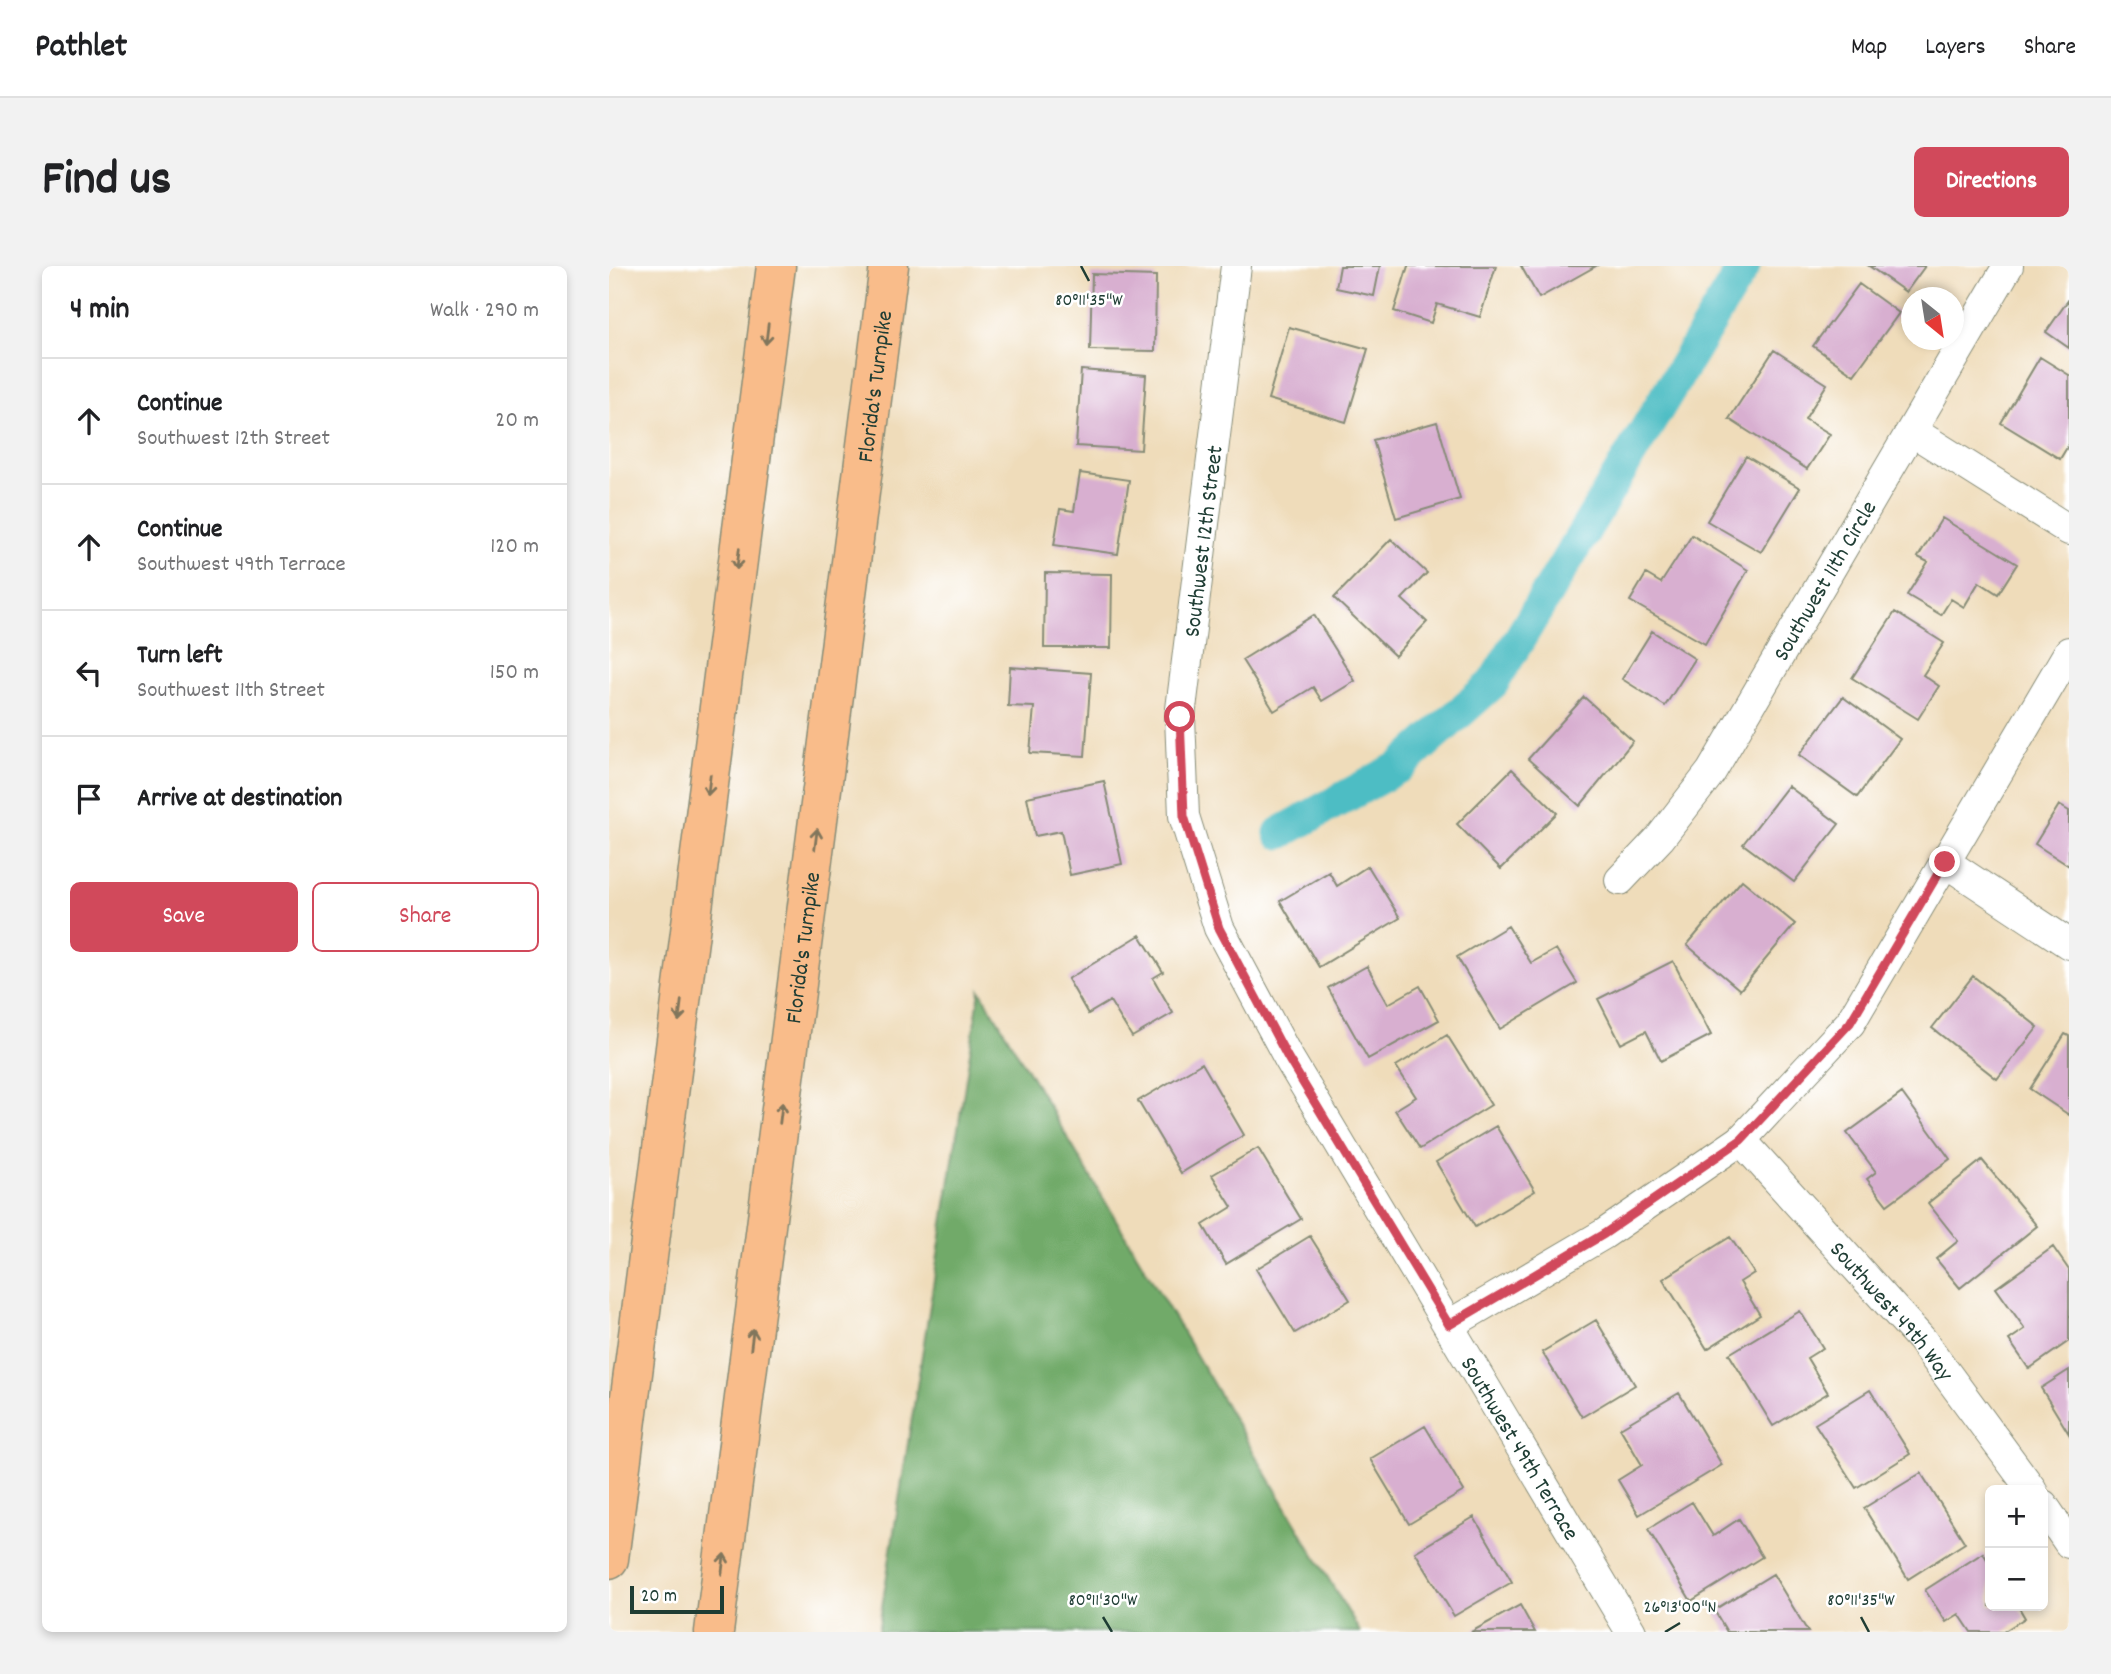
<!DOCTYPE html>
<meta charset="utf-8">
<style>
:root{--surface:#fff;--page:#f2f2f2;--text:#202124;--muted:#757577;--line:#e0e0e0;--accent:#d1495b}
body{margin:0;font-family:Dekko,sans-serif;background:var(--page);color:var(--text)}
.controls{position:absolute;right:21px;bottom:21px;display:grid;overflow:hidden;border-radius:10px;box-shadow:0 4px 10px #0003}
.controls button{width:63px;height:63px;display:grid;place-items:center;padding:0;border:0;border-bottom:2px solid var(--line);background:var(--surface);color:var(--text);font:35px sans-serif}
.compass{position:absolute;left:1292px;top:21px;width:63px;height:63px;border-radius:50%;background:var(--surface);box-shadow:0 4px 10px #0003;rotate:150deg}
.scale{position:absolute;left:21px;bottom:18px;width:94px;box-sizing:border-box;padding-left:7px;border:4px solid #1f3d34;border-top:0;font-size:19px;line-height:24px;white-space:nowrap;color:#1f3d34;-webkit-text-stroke:5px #fff;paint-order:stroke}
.stop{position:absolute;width:21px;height:21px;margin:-16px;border:5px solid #d1495b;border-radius:50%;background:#fff}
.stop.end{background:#d1495b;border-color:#fff;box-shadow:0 2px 7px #0008}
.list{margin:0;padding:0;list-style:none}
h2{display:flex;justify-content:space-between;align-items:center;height:91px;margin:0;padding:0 28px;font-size:30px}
h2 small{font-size:23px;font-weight:400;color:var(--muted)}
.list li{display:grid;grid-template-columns:46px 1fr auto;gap:21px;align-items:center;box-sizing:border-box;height:126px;padding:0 28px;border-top:2px solid var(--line)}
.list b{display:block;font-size:26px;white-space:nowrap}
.list p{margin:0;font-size:23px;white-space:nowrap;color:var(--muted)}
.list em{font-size:23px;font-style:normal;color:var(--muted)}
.actions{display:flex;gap:14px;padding:21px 28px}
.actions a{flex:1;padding:16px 0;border:2px solid var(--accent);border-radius:10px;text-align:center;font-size:24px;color:var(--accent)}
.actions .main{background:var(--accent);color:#fff}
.icon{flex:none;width:38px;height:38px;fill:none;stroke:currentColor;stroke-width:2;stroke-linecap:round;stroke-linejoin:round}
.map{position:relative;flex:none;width:1460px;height:1366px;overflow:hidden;border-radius:10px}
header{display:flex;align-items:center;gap:42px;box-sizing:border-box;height:98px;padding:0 35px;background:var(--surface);border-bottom:2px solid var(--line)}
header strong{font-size:33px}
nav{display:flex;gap:38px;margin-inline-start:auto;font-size:24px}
.intro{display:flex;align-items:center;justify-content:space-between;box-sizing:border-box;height:168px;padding:0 42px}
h1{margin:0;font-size:49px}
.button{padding:18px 32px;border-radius:10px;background:var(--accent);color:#fff;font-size:24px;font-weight:700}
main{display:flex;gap:42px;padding:0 42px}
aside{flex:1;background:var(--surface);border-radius:10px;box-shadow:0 4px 10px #0003}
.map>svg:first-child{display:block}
</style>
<header>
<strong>Pathlet</strong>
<nav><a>Map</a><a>Layers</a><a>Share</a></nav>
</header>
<div class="intro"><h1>Find us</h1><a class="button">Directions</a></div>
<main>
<aside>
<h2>4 min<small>Walk · 290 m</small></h2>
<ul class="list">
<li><svg class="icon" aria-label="ahead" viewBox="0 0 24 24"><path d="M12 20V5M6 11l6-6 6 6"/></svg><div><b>Continue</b><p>Southwest 12th Street</p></div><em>20 m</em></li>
<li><svg class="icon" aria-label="ahead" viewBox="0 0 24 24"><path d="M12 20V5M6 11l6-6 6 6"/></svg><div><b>Continue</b><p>Southwest 49th Terrace</p></div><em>120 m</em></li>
<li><svg class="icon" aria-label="left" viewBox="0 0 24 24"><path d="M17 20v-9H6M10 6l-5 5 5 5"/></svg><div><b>Turn left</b><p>Southwest 11th Street</p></div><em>150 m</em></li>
<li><svg class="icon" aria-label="arrive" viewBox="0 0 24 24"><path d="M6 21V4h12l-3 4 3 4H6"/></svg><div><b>Arrive at destination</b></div></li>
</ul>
<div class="actions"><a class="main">Save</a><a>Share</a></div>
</aside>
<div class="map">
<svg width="1460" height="1366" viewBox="0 0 1460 1366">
<rect width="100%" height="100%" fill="#fff"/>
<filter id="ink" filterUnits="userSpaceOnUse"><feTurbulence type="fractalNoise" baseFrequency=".0143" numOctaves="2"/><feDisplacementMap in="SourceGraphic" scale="14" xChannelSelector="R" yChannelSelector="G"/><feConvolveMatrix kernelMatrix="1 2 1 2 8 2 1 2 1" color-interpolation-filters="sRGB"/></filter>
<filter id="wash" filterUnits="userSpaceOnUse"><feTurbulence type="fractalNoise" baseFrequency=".00686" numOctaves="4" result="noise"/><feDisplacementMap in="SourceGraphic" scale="28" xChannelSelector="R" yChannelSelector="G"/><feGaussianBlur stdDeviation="1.57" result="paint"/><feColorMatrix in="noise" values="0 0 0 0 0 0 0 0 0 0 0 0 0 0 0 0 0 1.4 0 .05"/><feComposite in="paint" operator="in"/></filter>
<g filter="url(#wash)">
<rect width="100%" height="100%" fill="#efdcba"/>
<path fill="#71aa69" stroke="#48744e" stroke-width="2" d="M371 724 751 1366H269Z"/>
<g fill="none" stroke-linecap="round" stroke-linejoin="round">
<path stroke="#4ebdc4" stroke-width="33" d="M671 567 790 501 884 417 1135 0"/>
</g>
<g id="blocks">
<path fill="#d8afd0" d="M731 0H771L765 30 727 22Z
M799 0H887L871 51 828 38 822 57 785 45Z
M912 0H987L930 32Z
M1260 0H1316L1297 26Z
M483 8 547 10 546 85 481 84Z
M1250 18 1290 47 1245 109 1204 80Z
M1460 33V82L1437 66Z
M680 61 759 83 737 156 659 133Z
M1165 84 1218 118 1196 153 1221 168 1198 203 1120 153Z
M1431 91 1460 109V178L1451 193 1392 157Z
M472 104 537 109 532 184 467 180Z
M828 156 851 233 787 252 764 174Z
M1137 190 1191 222 1152 286 1098 255Z
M471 207 520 214 509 288 445 279 451 243 465 245Z
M1333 252 1408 298 1389 328 1370 316 1355 341 1342 333 1332 349 1298 329 1319 296 1309 291Z
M1083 269 1139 304 1096 378 1021 335 1037 308 1052 317Z
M782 273 818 307 793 333 818 356 786 390 725 332Z
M436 307 503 308 502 382H435Z
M1286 346 1335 377 1314 409 1330 420 1309 453 1243 412Z
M705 349 746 415 713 435 704 421 665 445 633 394Z
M1043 365 1086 393 1056 440 1013 413Z
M401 401 482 407 476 490 421 487 425 441 399 440Z
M975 431 1024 475 971 540 919 493Z
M1234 431 1291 473 1248 531 1190 489Z
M903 503 948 547 892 603 848 558Z
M495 515 513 598 461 609 452 565 426 570 418 531Z
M1179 520 1230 558 1185 616 1134 578Z
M1450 539 1460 545V600L1426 578Z
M759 600 791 652 710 701 671 635 720 606 728 620Z
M1133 614 1186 658 1131 724 1078 679Z
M899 660 922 697 947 683 968 717 891 763 848 691Z
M531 669 554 706 544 712 564 747 523 771 501 735 479 748 459 713Z
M1064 695 1102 769 1052 795 1037 765 1012 778 989 733Z
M758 700 779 738 811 720 830 754 759 793 719 722Z
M1364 710 1429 761 1388 813 1323 762Z
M1456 768 1460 770V849L1421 823Z
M838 769 882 839 811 883 786 844 807 831 787 800Z
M593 797 635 869 572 907 529 835Z
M1293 827 1341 893 1278 939 1258 913 1267 906 1238 867Z
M887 860 926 925 866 961 827 896Z
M649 882 692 953 617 998 594 959 623 941 603 909Z
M1373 894 1428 960 1351 1022 1327 993 1349 975 1319 937Z
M701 970 741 1034 686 1067 647 1003Z
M1121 971 1145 1007 1131 1016 1151 1049 1098 1083 1054 1013Z
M1444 981 1460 1004V1075L1420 1103 1400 1074 1416 1063 1387 1022Z
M1191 1045 1214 1082 1198 1092 1219 1127 1164 1160 1120 1088Z
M987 1054 1026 1119 973 1151 933 1086Z
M1460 1104V1168L1432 1122Z
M1261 1124 1301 1188 1247 1222 1206 1158Z
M1070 1127 1113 1199 1030 1249 1009 1214 1033 1199 1011 1162Z
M816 1160 855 1225 800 1258 761 1193Z
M1312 1207 1356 1277 1299 1313 1255 1242Z
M1083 1236 1104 1270 1130 1253 1153 1291 1082 1335 1039 1263Z
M865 1251 903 1316 845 1350 806 1286Z
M1374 1287 1381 1298V1340H1409L1416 1352 1394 1366H1362L1350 1348 1337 1356 1316 1324Z
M1164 1308 1199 1366H1118L1105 1344Z
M911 1339 926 1366H862Z"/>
</g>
</g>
<g filter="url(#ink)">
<use href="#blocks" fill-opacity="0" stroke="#878c77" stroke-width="2"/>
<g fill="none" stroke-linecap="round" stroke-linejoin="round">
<defs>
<g id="street">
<path id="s1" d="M627 0 571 451 575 550 610 662 679 791 1022 1366"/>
<path d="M1303 165 1460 264"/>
<path d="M1336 596 1460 678"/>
<path id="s2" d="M1011 614 1051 572 1102 506 1399 0"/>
<path id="s3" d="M1132 874 1312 1073 1423 1224"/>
<path d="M840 1059 995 968 1132 874 1241 757 1460 386"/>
<path d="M1434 1239 1460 1277"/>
</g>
<g id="highway">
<path d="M0 1293 167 0"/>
<path id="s4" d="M105 1366 280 0"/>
</g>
</defs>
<use href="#street" stroke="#878c77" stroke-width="32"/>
<use href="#highway" stroke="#878c77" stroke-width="41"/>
<use href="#street" stroke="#fff" stroke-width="30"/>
<use href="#highway" stroke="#f9bc8a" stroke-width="38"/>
</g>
<defs><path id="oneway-shaft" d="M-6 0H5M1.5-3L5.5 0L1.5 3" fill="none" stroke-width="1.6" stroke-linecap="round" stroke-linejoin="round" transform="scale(1.75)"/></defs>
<g stroke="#81765b">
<use href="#oneway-shaft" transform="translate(158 68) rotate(97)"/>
<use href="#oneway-shaft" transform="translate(129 293) rotate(97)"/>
<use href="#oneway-shaft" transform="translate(100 519) rotate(97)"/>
<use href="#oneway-shaft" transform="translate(207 573) rotate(-83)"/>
<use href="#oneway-shaft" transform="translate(71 745) rotate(97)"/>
<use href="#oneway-shaft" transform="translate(172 847) rotate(-83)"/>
<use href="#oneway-shaft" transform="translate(143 1073) rotate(-83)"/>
<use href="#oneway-shaft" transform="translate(114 1298) rotate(-83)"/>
</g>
</g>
<g fill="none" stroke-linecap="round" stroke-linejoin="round" filter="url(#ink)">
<path stroke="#d1495b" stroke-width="9" d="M571 451 575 550 610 662 679 792 840 1059 995 968 1132 874 1241 757 1336 596"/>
</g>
<path fill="none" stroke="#1f3d34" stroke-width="2.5" d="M472 0 480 15M494 1351 503 1366M1252 1351 1260 1366M1056 1366 1071 1357"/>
<g text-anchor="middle" stroke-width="5" stroke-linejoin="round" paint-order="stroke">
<g font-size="23" fill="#1f3d34" stroke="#fff">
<text dy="8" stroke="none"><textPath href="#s4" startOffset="1256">Florida's Turnpike</textPath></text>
<text transform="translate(593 275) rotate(-83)" y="8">Southwest 12th Street</text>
<text dy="8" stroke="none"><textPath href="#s2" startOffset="364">Southwest 11th Circle</textPath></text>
<text dy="8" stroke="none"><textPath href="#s4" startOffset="690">Florida's Turnpike</textPath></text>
<text dy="8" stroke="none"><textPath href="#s3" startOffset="228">Southwest 49th Way</textPath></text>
<text dy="8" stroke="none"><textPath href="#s1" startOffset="1272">Southwest 49th Terrace</textPath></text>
</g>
</g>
<g font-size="18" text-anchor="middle" fill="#1f3d34" stroke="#fff" stroke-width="5" stroke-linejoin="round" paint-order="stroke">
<text x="480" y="39">80°11'35"W</text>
<text x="494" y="1339">80°11'30"W</text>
<text x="1252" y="1339">80°11'35"W</text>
<text x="1071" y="1346">26°13'00"N</text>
</g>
</svg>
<div class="controls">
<button>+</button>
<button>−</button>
</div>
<svg class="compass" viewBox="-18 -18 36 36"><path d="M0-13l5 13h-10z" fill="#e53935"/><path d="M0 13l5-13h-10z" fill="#757577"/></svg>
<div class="scale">20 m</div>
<div class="stop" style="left:571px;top:451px"></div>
<div class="stop end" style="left:1336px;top:596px"></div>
</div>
</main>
